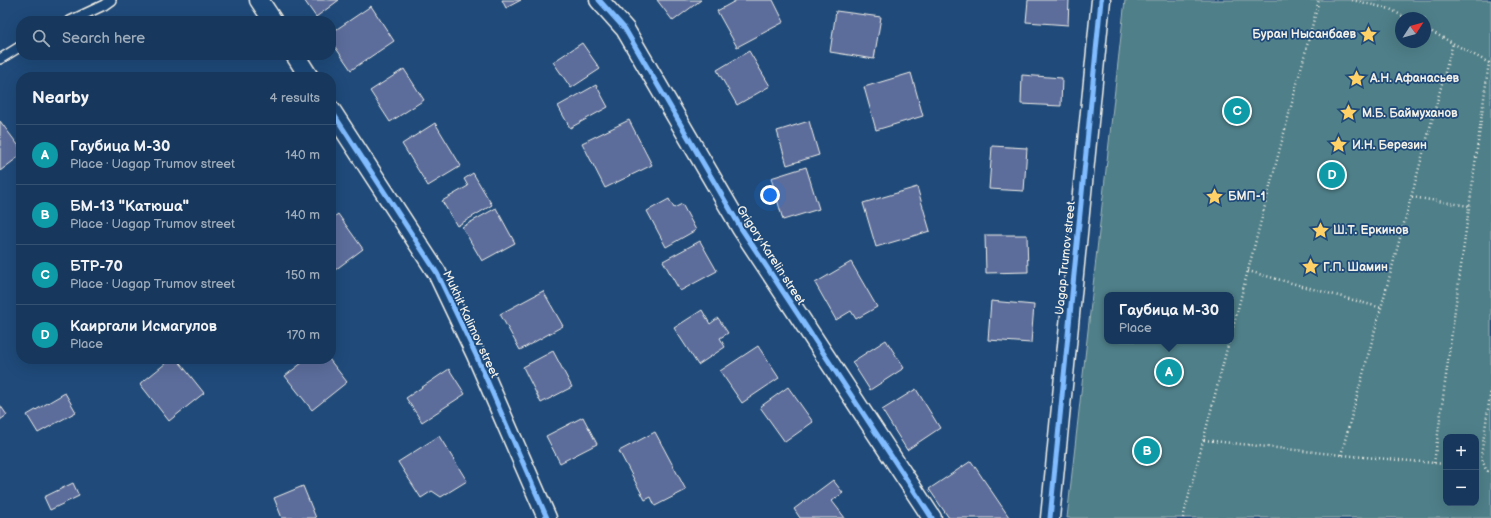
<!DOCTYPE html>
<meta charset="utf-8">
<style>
:root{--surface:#17385c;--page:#203f62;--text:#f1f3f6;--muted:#9eacbb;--line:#365272;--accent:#95b2f1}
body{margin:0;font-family:"Balsamiq Sans",sans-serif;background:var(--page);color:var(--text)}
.controls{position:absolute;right:12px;bottom:12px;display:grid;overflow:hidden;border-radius:8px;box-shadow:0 4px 16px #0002}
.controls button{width:36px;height:36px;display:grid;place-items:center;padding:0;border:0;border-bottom:1px solid var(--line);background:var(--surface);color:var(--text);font:20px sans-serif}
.compass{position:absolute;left:1395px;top:12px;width:36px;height:36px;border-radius:50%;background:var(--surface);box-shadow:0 4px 16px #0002;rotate:54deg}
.you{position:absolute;left:770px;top:195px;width:14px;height:14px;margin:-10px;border:3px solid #fff;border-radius:50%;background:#1a73e8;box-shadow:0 0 0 6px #1a73e833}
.badge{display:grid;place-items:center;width:26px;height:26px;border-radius:50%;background:var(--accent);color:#fff;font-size:13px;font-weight:700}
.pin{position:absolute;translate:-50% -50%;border:2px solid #fff;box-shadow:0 1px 4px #0006}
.popup{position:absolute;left:1104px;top:292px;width:130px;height:52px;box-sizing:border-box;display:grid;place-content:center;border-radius:8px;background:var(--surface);filter:drop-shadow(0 1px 3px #0005);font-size:13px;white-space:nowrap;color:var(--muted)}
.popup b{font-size:15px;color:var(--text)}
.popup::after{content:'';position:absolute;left:50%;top:100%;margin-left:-8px;border:8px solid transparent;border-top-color:var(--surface)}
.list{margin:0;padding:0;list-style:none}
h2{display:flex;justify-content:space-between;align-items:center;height:52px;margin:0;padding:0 16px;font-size:17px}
h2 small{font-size:13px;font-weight:400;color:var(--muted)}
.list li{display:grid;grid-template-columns:26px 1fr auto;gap:12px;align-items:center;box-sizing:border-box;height:60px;padding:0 16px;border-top:1px solid var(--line)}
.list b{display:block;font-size:15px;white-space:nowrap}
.list p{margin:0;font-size:13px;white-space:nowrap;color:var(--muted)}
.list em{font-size:13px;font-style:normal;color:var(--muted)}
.icon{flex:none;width:22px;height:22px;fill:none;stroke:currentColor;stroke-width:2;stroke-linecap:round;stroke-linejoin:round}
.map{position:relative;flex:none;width:1491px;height:518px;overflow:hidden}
.search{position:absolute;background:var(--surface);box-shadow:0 4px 16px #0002;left:16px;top:16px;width:320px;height:44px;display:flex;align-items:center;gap:10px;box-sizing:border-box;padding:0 14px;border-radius:16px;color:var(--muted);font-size:15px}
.panel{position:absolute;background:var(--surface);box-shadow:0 4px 16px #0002;left:16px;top:72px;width:320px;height:292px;border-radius:16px}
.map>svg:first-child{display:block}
</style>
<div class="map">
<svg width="1491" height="518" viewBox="0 0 1491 518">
<rect width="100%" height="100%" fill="#1f4a7a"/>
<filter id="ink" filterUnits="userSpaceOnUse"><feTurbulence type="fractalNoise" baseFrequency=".025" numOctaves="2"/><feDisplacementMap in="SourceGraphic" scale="8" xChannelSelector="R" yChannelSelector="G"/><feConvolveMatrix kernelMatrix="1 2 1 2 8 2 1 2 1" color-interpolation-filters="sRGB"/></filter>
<g filter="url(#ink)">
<path fill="#507f89" stroke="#a2b8b8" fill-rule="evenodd" d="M1125 0H1491V518H1067ZM1401 18H1425V42H1401ZM1107 295H1231V341H1107ZM1446 437H1476V503H1446Z"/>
<path fill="#5c6d9c" stroke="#f4f1e8" d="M304 0H339L316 17Z
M502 0H521L506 8Z
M657 0H701L673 21Z
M737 0H773L784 22 737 47 717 11Z
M1028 0H1069L1068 25 1026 22Z
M371 6 394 41 351 70 331 41V33Z
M836 11 881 17 874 59 830 52Z
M582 43 600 69 571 88 553 62Z
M749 51 770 86 737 105 717 70Z
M404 69 424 100 390 122 370 91Z
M911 73 923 116 876 130 864 87Z
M1022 75 1062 78 1061 106 1021 104Z
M596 85 608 107 570 128 558 106Z
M629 120 652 165 605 188 582 143Z
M0 121 21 149V155L0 171Z
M809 121 819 155 787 165 777 131Z
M435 123 461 166 428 186 402 144Z
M992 146 1027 148 1024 191 989 189Z
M806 167 819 209 783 220 771 178Z
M473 173 492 205 457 226 442 201 468 186 464 179Z
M917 187 930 231 876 247 863 203Z
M669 199 674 208 682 204 696 230 666 247 647 211Z
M496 208 515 243 482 261 462 227Z
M338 214 363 249 331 273V219Z
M985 235H1027L1028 272 986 273Z
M700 241 717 271 680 291 663 261Z
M851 262 877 307 856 319 851 311 836 320 815 283Z
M543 291 563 326 520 350 500 314Z
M991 301 1034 305 1031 343 988 340Z
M702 310 710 324 718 318 728 333 720 338 725 347 698 365 674 328Z
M886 340 904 368 870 390 852 362Z
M758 346 779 378 742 403 720 371Z
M553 351 572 387 541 403 523 367Z
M171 359H177L204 393 169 421 140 384Z
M307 359H329L347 382 312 410 285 376Z
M449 369 465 394 422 422 406 398Z
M788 387 813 422 785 442 760 407Z
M916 389 940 428 907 450 882 410Z
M65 393 76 412 38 433 27 415Z
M0 405 7 415 0 420Z
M583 417 597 444 560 463 546 436Z
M655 432 686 490 655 506 651 497 645 500 619 451Z
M439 436 467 481 441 497 432 491 421 498 398 462Z
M971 461 1009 517 1008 518H949L929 489Z
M833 480 843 493 832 501 845 518H800L794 509Z
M73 483 79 496 50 510 44 497Z
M303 486 316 518H282L274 498Z"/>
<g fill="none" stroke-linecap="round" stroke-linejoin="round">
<defs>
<path id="lane" d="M70 21 104 5 111 0
M0 59 21 46"/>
<path id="street" d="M259 0 273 21
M599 0 625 29 741 228 932 518
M295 55 309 77
M331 110 437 273 476 355 547 518
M1050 518 1101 0"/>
</defs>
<use href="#lane" stroke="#f4f1e8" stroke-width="12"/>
<use href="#street" stroke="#f4f1e8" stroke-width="21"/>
<path stroke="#f4f1e8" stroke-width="2.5" stroke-dasharray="1 3" stroke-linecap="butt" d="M1352 0 1390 9 1406 18
M1425 28 1491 64
M1412 197 1469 206
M1248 271 1382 308
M1231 335 1319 0
M1491 389 1481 456 1486 470 1491 473
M1204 440 1341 455 1446 464
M1341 455 1453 43
M1434 463 1489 62
M1183 518 1229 341"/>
<use href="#lane" stroke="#1f4a7a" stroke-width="9"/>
<use href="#street" stroke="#1f4a7a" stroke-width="18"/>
<defs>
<path id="cycleway" d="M599 0 625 29 741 228 932 518
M331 110 437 273 476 355 547 518
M1050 518 1101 0"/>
</defs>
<use href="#cycleway" stroke="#1f4a7a" stroke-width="8"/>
<use href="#cycleway" stroke="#80bcff" stroke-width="5"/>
</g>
</g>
<defs>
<symbol id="sight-bare" viewBox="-9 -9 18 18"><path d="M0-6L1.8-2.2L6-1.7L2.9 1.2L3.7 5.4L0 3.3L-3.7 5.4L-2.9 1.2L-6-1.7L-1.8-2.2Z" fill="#ffd166" stroke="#1f4a7a" stroke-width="2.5" paint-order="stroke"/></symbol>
</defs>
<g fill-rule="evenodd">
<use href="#sight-bare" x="1356" y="22" width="25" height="25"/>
<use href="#sight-bare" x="1344" y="66" width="25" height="25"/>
<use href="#sight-bare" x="1336" y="100" width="25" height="25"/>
<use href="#sight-bare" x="1326" y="132" width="25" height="25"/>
<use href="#sight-bare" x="1202" y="184" width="25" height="25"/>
<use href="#sight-bare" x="1308" y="218" width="25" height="25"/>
<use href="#sight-bare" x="1298" y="254" width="25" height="25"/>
</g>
<g text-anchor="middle" stroke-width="3.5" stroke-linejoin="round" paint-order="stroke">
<g font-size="12" font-weight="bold" fill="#f4f1e8" stroke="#1f4a7a" text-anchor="start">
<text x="1356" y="38" text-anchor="end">Буран Нысанбаев</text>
<text x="1370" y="82">А.Н. Афанасьев</text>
<text x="1362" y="117">М.Б. Баймуханов</text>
<text x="1352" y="149">И.Н. Березин</text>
<text x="1228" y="200">БМП-1</text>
<text x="1333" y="234">Ш.Т. Еркинов</text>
<text x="1323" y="271">Г.П. Шамин</text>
</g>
<g font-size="12" fill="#f4f1e8" stroke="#1f4a7a">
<text transform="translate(771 255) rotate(57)" y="4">Grigory Karelin street</text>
<text transform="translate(1065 258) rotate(-84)" y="4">Uagap Trumov street</text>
<text transform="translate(471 324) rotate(65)" y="4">Mukhit Kalimov street</text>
</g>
</g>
</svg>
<div class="controls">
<button>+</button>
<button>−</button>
</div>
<svg class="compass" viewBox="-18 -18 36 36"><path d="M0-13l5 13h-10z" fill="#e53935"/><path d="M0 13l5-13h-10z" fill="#9eacbb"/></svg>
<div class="you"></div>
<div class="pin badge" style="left:1169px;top:372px;background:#0f9aa8">A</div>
<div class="popup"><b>Гаубица М-30</b>Place</div>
<div class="pin badge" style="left:1147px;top:451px;background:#0f9aa8">B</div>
<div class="pin badge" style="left:1237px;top:111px;background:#0f9aa8">C</div>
<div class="pin badge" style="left:1332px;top:175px;background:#0f9aa8">D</div>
<div class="search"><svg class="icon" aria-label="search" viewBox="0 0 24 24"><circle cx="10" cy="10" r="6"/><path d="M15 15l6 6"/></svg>Search here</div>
<section class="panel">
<h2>Nearby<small>4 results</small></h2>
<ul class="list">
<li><span class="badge" style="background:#0f9aa8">A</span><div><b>Гаубица М-30</b><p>Place · Uagap Trumov street</p></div><em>140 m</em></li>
<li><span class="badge" style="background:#0f9aa8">B</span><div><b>БМ-13 &quot;Катюша&quot;</b><p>Place · Uagap Trumov street</p></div><em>140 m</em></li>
<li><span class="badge" style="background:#0f9aa8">C</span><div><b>БТР-70</b><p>Place · Uagap Trumov street</p></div><em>150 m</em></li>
<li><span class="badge" style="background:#0f9aa8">D</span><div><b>Каиргали Исмагулов</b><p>Place</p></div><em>170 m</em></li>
</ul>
</section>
</div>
